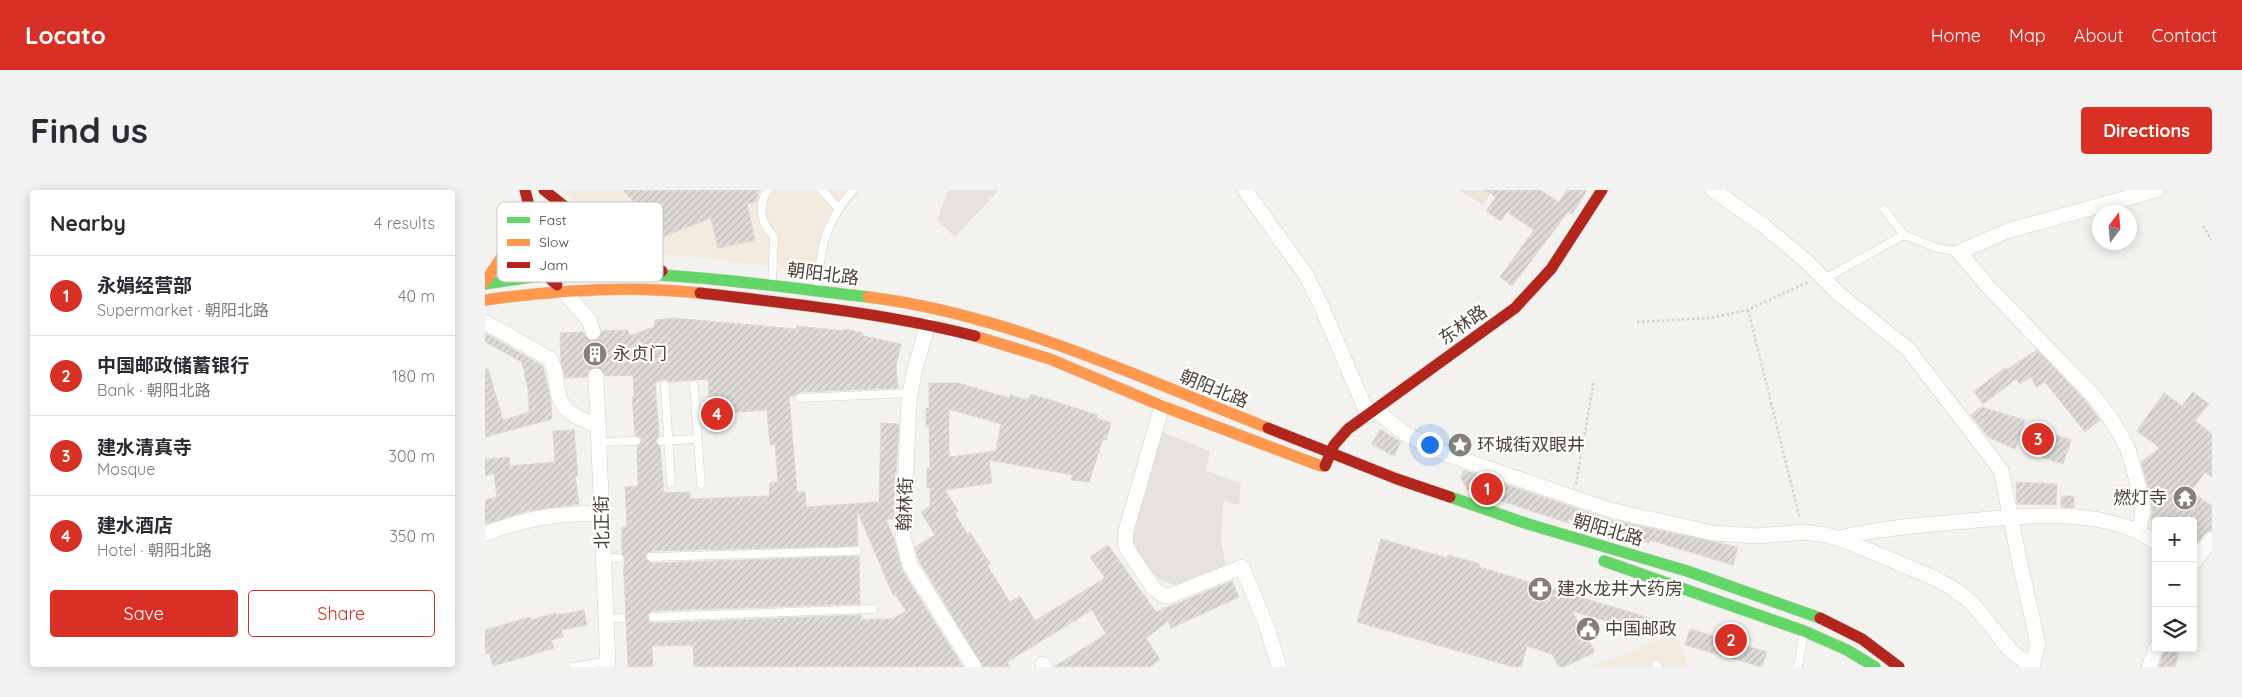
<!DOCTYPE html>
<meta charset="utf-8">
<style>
:root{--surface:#fff;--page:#f2f2f3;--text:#2b2b33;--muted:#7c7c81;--line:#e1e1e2;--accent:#d93025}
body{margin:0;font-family:Quicksand,"Noto Sans SC",sans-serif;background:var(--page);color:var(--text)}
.controls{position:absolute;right:15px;bottom:15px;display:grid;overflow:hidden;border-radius:5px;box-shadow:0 2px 12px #0003}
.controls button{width:45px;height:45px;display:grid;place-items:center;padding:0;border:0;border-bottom:1px solid var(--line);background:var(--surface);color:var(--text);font:25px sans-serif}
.compass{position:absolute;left:1607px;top:15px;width:45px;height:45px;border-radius:50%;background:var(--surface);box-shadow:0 2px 12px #0003;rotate:16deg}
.you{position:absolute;left:944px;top:254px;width:18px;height:18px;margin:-12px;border:4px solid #fff;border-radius:50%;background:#1a73e8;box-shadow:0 0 0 8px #1a73e833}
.badge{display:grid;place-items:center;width:32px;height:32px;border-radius:50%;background:var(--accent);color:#fff;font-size:16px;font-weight:700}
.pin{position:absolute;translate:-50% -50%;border:2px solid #fff;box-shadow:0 1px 5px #0006}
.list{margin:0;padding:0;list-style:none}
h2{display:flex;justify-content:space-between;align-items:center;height:65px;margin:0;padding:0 20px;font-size:21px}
h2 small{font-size:16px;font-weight:400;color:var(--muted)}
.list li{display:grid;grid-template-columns:32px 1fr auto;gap:15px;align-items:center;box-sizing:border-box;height:80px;padding:0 20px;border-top:1px solid var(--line)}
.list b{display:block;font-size:19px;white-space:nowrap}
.list p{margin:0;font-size:16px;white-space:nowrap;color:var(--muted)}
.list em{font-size:16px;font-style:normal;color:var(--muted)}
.actions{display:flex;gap:10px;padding:15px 20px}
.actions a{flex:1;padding:11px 0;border:1px solid var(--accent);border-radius:5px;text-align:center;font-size:18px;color:var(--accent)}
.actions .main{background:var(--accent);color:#fff}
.icon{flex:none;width:28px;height:28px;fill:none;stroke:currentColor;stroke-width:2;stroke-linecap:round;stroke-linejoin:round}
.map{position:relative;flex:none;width:1727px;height:477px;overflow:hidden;border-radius:5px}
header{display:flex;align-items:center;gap:30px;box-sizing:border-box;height:70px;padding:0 25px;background:var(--accent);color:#fff}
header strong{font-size:24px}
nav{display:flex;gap:28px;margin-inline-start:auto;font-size:18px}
.intro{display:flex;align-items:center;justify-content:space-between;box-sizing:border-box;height:120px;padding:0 30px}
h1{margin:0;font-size:35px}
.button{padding:12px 22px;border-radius:5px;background:var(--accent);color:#fff;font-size:18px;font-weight:700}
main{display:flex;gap:30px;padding:0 30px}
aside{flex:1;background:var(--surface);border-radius:5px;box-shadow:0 2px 12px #0003}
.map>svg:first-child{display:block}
</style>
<header>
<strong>Locato</strong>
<nav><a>Home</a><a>Map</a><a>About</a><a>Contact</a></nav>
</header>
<div class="intro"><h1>Find us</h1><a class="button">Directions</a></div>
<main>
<aside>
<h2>Nearby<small>4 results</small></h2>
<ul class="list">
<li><span class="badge">1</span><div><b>永娟经营部</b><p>Supermarket · 朝阳北路</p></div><em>40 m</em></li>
<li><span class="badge">2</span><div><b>中国邮政储蓄银行</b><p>Bank · 朝阳北路</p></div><em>180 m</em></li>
<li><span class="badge">3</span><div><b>建水清真寺</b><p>Mosque</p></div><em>300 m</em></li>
<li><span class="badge">4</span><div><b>建水酒店</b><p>Hotel · 朝阳北路</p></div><em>350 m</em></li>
</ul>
<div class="actions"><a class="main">Save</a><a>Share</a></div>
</aside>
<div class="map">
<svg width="1727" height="477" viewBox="0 0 1727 477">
<defs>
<pattern id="building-hatch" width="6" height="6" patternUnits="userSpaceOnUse" patternTransform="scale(1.25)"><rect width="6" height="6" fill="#dedbd6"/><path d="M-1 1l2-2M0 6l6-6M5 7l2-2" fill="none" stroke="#c0bdb8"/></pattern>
</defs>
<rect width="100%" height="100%" fill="#f4f2ee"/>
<path fill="#f3ebdf" d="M76 0H376L359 20 345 47 338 82 163 62 144 53Z
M1190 444 1205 477H1105Z"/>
<path fill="#eae5da" d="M974 0H1008L998 15Z"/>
<path fill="#e6e3df" d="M463 0H514L470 47 452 30Z
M673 240 725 261 721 281 756 293 754 315 739 311 736 352 741 375 693 397 673 388 660 375 644 343Z"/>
<path fill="url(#building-hatch)" stroke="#dcd9d4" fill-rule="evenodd" d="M138 0H274L271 11 262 14 270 50 233 58 226 28 172 49 160 25Z
M1000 0H1055L1074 12 1082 0H1102L1087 24 1083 22 1027 96 1015 87 1049 40 1022 22 1016 31 1001 21 1011 7Z
M188 128 312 139V136L360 141V139L378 143V146L416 154 411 176 413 198 315 202 310 206H304L312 302H320L321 317 394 312 396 233 414 234 411 284 410 281 409 329H401L409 349 417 380 478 477H209L208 455 167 456 168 477H143L139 385H138L140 368 137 364V337H142L140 297 153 296 152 256 157 251 155 248 150 245 147 207H149L148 185 120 186 116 178 110 177 103 181 102 187 80 188 76 171 75 143 98 142 102 149 110 151 115 148 117 141 143 140 144 146 169 137 170 130ZM179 189 185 192 223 189 225 224 282 220 285 255 290 254 293 292 285 293 284 306 205 309V302L179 303 175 256 170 252 174 246 170 193ZM372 320 408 405 410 404 421 421 408 429 376 430V425L168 433 163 430V424L168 421 375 414 374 366 166 373 160 368 161 364 166 361 373 356Z
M0 143 58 176 66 211 67 229 0 247V179H3L18 230 44 222 43 199 37 172 0 152Z
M1552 160 1600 210 1615 230 1600 242 1560 192 1551 197 1546 187 1534 194 1531 189 1498 214 1489 201 1520 178 1521 180Z
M444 193H473L524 208 525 205 543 210 546 204 612 225 611 228 626 233 621 250 618 249 604 292 586 290 588 285 504 270 507 293 460 300 473 321 470 323 482 344 485 342 505 374 502 375 525 412 535 406 550 431 620 388 605 367 623 355 671 422 747 391 754 407 686 438 683 431 661 448 675 470 664 477H569L621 444 607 420 522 472 525 477H498L434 371 430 357 450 345 436 322 445 316V298H442V278H445L444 237H441V218H444ZM464 219 516 234 511 261 464 267Z
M1708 202 1724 214 1710 231 1727 244V287L1720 282 1706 301 1727 316V340L1720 343 1708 358V331H1666L1667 319 1665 304H1667L1664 300 1656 272 1675 258 1652 241 1679 203 1697 216Z
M1496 217 1540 230 1530 259 1503 247 1486 225Z
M895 239 916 252 909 266 887 254Z
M89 240 93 285 90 286 94 314 42 321 0 334V310L12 307 9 284 0 286V269L24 267 25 276 70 272 68 241Z
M1564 243 1586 250 1578 274 1556 267Z
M979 280 1122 329 1253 357 1248 375 1165 350 1164 353 1084 329 1083 333 992 303 982 299 976 288Z
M1531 292 1572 294 1571 315 1532 314Z
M1576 306H1589V318L1576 317Z
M896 349 962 368 963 365 995 374 994 377 1165 428 1161 442 1087 421 1110 462 1079 477H1074L1067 464 1042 456 1036 477H1029L872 432Z
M99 420 102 435 76 440 78 447 66 450 69 458 8 476 4 463 0 464V440L45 427 46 430 71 423 72 425Z
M1205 439 1282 462 1277 477 1200 455Z
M1680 458H1695L1690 477H1674Z"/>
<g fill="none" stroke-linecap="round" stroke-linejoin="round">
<path stroke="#d2cfca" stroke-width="15" stroke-dasharray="15 8" stroke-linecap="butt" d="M108 142 111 186"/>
<defs>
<path id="lane" d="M283 0C272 16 276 34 289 47L287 95
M337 0 354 19
M1399 19 1419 45 1453 58 1474 62
M1339 89 1419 45
M332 99C336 57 339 34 368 0
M180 195 186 293
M209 195 216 294
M315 208 425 203
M176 251 213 249
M115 252 151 251
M166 367 372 361
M118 368H134
M168 427 388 419
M121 429 136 428
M1171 474 1173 477
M88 477 122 471
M1313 477 1319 442"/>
<path id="street" d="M760 0 821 85 835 113 883 225
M1228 0 1278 35 1320 70 1354 104 1423 159 1516 280 1534 369 1553 454 1547 476
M78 101 104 130 108 142
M0 132 65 169C76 186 66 210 86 223 92 228 105 232 114 237
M443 134 429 182 424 211 418 347 425 375 489 477
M111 186 123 477
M677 216 641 341 640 354 643 360 669 399 678 405 684 406 757 377 782 437 794 477
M890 220 921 244 961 264 1125 320 1228 343 1272 346 1318 342 1342 345 1366 353 1447 387 1469 399 1487 413 1527 462 1548 477
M1654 341 1658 320 1654 298 1643 259 1628 232 1607 204 1506 100 1474 62 1522 41 1671 0
M0 344C43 327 71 324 117 323
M1355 348C1393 338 1431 336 1471 332 1533 327 1616 314 1671 352
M1708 373 1727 349
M558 474 560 477
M1664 477 1671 458"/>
<path id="fast" d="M0 94C34 89 68 83 102 83 196 82 289 96 383 107
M965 307 1043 334 1202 381 1335 428
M1119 371 1319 441 1362 460 1390 477"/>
<path id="slow" d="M0 92 31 46 43 12
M383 107C522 124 653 187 783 238
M0 110C71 100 143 95 215 103
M490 146 565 169 677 216 836 276"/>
<path id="jam" d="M40 0 61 85 72 95
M59 0 128 55 177 81
M215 103C308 114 400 123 490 146
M783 238 912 289 965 307
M840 276 849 255 863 239 1030 118 1066 79 1117 0
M1335 428 1377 449 1414 477"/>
</defs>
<use href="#lane" stroke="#d2d0cb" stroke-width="9"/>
<use href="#street" stroke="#d2d0cb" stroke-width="16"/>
<use href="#fast" stroke="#d3cfc5" stroke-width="12"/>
<use href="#slow" stroke="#d3cfc5" stroke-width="12"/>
<use href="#jam" stroke="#d3cfc5" stroke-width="12"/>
<path stroke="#d3d2cc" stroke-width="2.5" stroke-dasharray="2.5 2.5" stroke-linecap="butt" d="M1718 36 1727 50
M1263 120 1315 329
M1152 132 1224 128 1263 120 1323 92
M1091 294 1109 190"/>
<use href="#lane" stroke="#fdfdfc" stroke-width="8"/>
<use href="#street" stroke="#fdfdfc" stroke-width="15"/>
<use href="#fast" stroke="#63d668" stroke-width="11"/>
<use href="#slow" stroke="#ff974d" stroke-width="11"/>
<use href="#jam" stroke="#b3261e" stroke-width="11"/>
</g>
<defs>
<symbol id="building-disc" viewBox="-11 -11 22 22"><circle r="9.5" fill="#868178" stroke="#fff"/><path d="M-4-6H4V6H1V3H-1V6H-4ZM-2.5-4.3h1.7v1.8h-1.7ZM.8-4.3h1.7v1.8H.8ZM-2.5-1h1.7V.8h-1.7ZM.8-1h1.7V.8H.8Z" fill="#fff"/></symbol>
<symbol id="sight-disc" viewBox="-11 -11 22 22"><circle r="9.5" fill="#868178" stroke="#fff"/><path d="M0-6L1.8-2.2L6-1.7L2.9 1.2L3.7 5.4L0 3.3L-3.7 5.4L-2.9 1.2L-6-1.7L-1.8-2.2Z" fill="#fff"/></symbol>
<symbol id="temple-disc" viewBox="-11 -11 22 22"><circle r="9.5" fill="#868178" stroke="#fff"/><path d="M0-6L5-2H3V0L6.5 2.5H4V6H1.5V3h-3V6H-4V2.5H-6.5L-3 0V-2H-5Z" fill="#fff"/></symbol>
<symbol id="pharmacy-disc" viewBox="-11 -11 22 22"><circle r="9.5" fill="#868178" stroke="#fff"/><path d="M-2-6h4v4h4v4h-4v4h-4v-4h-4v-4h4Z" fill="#fff"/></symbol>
<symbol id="civic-disc" viewBox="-11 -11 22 22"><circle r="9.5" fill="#868178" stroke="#fff"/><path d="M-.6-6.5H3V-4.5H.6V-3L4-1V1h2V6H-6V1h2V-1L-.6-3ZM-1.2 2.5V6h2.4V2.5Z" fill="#fff"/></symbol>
</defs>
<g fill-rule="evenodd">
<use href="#building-disc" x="96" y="150" width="28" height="28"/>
<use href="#sight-disc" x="961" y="241" width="28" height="28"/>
<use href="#temple-disc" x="1686" y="294" width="28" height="28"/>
<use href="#pharmacy-disc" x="1041" y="385" width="28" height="28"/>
<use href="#civic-disc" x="1089" y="425" width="28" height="28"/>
</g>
<g text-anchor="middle" stroke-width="4.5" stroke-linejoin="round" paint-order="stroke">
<g font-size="18" fill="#4b4439" stroke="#fff">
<text transform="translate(338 84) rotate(7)" y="6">朝阳北路</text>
<text transform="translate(978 135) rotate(-35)" y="6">东林路</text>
<text transform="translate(729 199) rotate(22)" y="6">朝阳北路</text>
<text transform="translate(420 314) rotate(-88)" y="6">翰林街</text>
<text transform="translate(117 332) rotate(-91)" y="6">北正街</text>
<text transform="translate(1123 340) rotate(16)" y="6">朝阳北路</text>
</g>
<g font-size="18" fill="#4b4439" stroke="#fff" text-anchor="start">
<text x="128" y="170">永贞门</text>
<text x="992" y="261">环城街双眼井</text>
<text x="1682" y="314" text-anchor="end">燃灯寺</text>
<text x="1072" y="405">建水龙井大药房</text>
<text x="1120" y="445">中国邮政</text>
</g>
</g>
<rect x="12" y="12" width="166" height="80" rx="8" fill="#fff" stroke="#c9c7c4" stroke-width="1"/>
<rect x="22" y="27" width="23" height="6" fill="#63d668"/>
<rect x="22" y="49" width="23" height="7" fill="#ff974d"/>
<rect x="22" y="72" width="23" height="6" fill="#b3261e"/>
<g font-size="14" fill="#4b4439">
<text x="54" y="35">Fast</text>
<text x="54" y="57">Slow</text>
<text x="54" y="80">Jam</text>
</g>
</svg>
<div class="controls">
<button>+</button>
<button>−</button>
<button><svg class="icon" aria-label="layers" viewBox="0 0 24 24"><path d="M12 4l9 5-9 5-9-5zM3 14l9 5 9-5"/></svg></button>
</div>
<svg class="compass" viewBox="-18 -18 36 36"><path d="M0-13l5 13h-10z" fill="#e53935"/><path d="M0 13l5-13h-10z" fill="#7c7c81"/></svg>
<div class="you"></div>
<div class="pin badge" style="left:1002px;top:299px">1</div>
<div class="pin badge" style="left:1246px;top:450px">2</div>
<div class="pin badge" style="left:1553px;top:249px">3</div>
<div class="pin badge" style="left:232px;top:224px">4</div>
</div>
</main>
